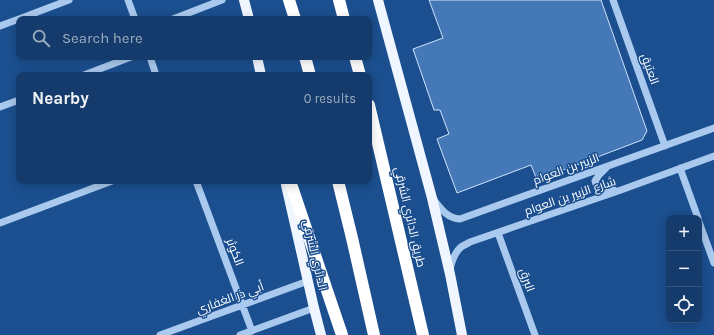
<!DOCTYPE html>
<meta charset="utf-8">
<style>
:root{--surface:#143b6b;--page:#1d4271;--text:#f1f3f6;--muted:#9dadc1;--line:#33557e}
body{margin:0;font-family:Karla,Cairo,sans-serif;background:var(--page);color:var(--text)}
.controls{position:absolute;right:12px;bottom:12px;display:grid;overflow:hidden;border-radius:8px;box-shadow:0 2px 10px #0003}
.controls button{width:36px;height:36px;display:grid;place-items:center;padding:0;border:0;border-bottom:1px solid var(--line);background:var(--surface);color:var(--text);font:20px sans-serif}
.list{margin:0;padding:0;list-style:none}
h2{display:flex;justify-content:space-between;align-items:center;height:52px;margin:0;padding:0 16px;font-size:17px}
h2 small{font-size:13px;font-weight:400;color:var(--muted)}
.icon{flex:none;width:22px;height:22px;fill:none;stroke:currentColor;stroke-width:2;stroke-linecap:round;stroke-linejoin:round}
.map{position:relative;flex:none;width:714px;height:335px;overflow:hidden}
.search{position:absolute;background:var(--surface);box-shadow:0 2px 10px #0003;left:16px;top:16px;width:356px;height:44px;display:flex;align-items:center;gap:10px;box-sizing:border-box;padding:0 14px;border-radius:8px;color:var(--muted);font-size:15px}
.panel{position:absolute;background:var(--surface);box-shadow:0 2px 10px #0003;left:16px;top:72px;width:356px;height:112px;border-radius:8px}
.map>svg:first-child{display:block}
</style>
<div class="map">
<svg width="714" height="335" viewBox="0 0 714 335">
<rect width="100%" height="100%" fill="#1b4f8f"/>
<path fill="#4478b7" stroke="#cfe3fa" d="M429 0H601L647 131 642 140 537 180 531 165 457 193 437 139 449 134 440 110H434L413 49 443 38Z"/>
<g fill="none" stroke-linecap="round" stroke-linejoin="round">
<path stroke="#a9c9ee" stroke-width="7" d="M128 0 135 19
M613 0 665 146
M19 19 69 0
M173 19 222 0
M0 26 19 19
M150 57 156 75
M84 75 131 57
M0 107 19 100
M606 168 599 175 595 181 597 187 603 190H614
M680 168 698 218
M196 181 252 331
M434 200C441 209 447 218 460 219L714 128
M699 222 714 263
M0 223 112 181
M498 233 535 335
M450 270C451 263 455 252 461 247 464 245 467 244 470 242L621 190 714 156
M160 335 308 281
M240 335 314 308"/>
<path stroke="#f0f6ff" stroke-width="10" d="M244 0 249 19
M378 0 432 198 450 274 462 335
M257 57 261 75
M286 185 314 308 321 335"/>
<path stroke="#fff" stroke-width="12" d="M289 0 295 19
M339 0 344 19
M305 57 310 75
M355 57 360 75
M369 105 423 335
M290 181 342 335
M338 181 352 238 374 335"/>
</g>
<g text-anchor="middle" stroke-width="3" stroke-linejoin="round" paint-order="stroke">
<g font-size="12" fill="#fff" stroke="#1b4f8f">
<text transform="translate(650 69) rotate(70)" y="4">العتيق</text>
<text transform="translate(566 169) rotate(-20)" y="4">الزبير بن العوام</text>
<text transform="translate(570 196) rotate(-19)" y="4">شارع الزبير بن العوام</text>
<text transform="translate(410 217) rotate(77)" y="4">طريق الدائري الشرقي</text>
<text transform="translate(235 252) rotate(69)" y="4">الكوثر</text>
<text transform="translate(315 255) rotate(77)" y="4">الدائري الشرقي</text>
<text transform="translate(527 280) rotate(70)" y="4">البرق</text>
<text transform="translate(230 298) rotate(-20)" y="4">أبي ذر الغفاري</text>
</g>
</g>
</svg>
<div class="controls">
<button>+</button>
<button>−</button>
<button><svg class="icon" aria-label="locate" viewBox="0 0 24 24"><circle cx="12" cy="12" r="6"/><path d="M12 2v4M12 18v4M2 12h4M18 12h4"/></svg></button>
</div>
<div class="search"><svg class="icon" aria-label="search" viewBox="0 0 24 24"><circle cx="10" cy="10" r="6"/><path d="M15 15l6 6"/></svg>Search here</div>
<section class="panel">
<h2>Nearby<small>0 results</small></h2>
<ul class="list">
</ul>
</section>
</div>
